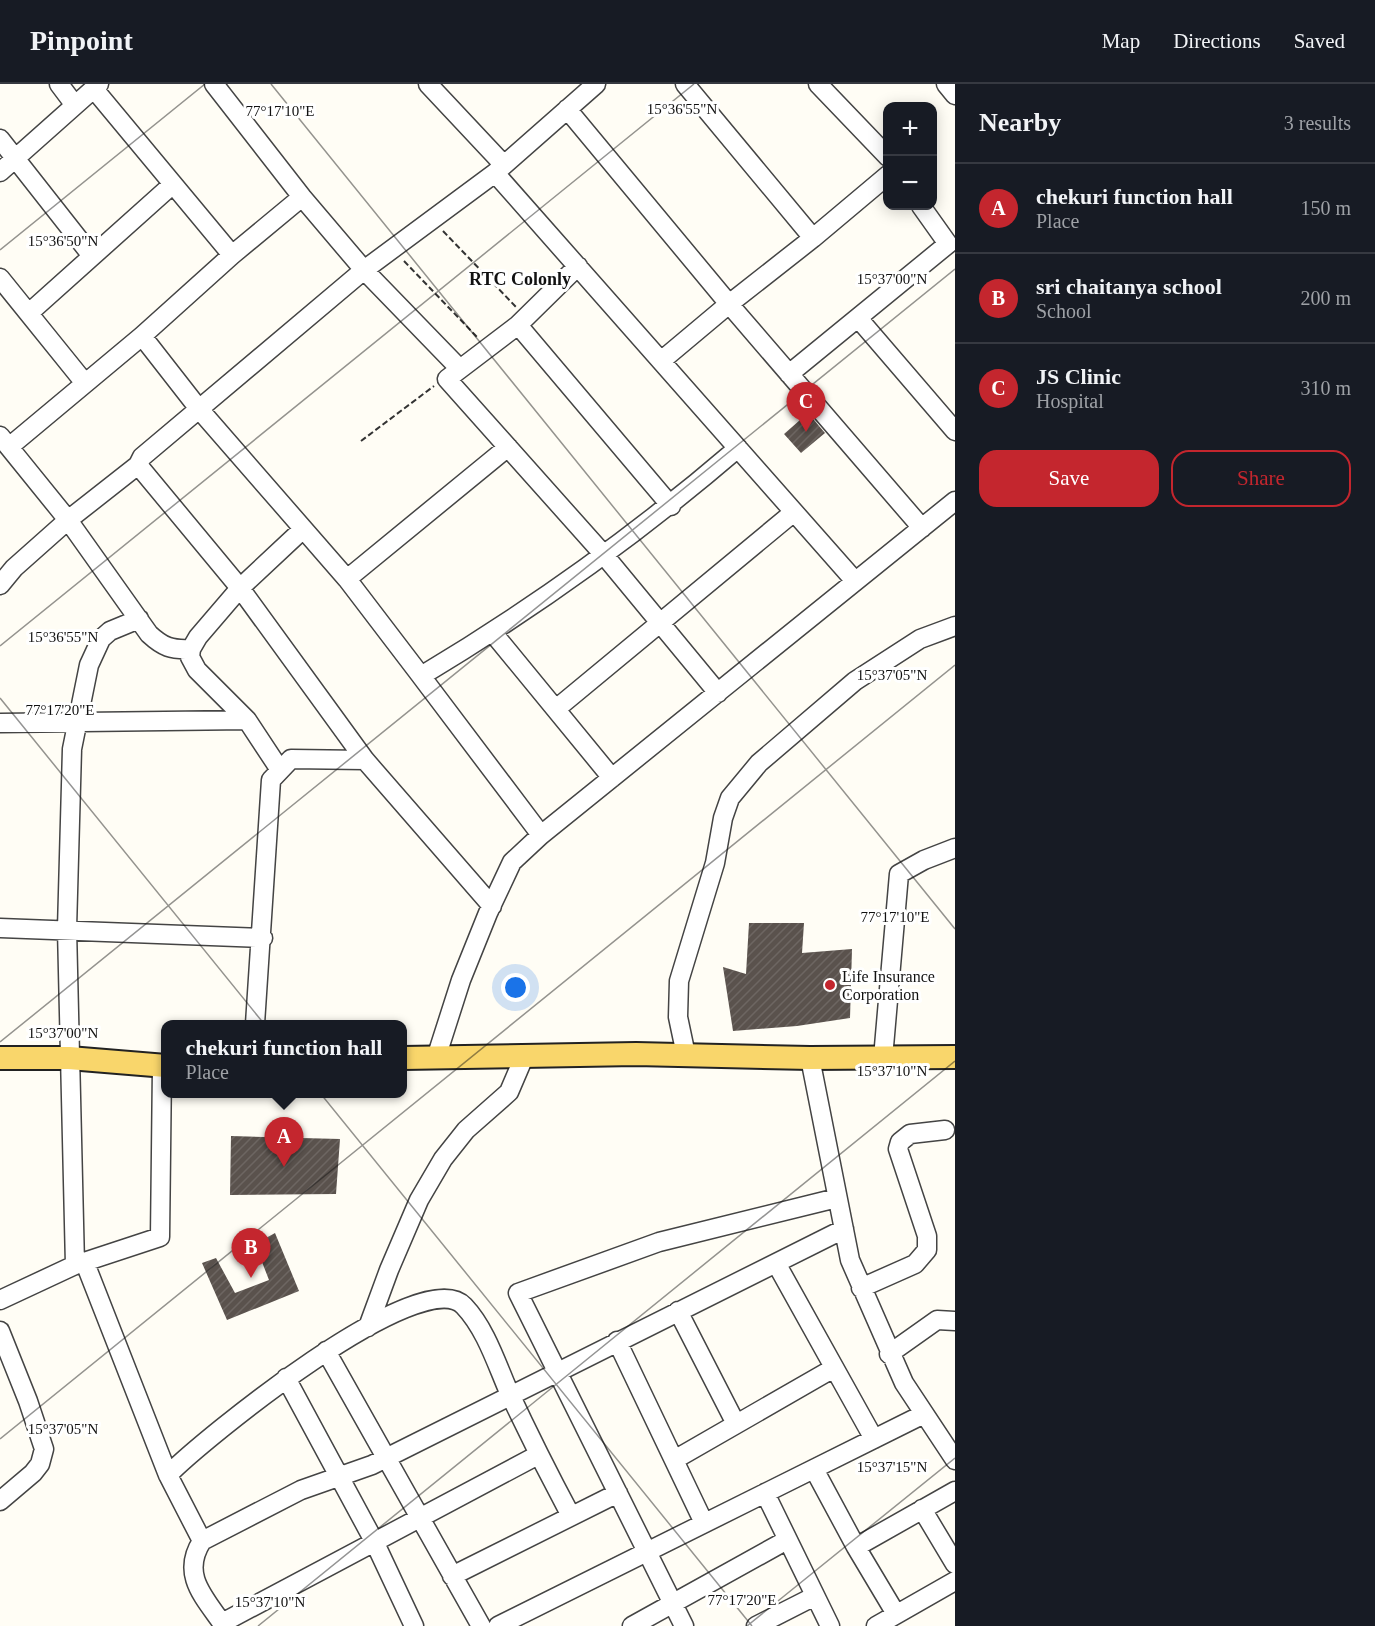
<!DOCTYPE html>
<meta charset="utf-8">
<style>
:root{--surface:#171b24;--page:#242831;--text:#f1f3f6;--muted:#9ea1a6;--line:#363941;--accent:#c4262e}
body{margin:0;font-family:"Times New Roman",serif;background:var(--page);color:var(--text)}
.controls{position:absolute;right:18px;top:18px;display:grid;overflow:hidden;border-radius:12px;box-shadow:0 3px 15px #0003}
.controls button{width:54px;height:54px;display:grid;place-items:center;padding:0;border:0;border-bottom:2px solid var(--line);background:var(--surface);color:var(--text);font:30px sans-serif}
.you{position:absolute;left:516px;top:904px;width:21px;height:21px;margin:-15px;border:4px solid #fff;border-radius:50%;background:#1a73e8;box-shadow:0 0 0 9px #1a73e833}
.badge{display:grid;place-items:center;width:39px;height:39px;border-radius:50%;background:var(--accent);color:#fff;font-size:20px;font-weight:700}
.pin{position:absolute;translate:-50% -50px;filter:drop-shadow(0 2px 3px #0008)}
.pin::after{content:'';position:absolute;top:32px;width:21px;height:18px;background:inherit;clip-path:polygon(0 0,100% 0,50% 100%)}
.popup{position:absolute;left:161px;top:936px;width:246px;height:78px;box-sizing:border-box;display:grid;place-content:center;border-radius:12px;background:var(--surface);filter:drop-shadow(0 2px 4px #0005);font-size:20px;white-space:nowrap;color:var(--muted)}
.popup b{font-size:22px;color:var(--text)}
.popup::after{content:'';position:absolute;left:50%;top:100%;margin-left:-12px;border:12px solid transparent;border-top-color:var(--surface)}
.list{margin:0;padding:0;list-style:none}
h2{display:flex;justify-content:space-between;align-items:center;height:78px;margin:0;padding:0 24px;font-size:26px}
h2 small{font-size:20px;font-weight:400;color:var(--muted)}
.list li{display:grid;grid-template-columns:39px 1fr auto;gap:18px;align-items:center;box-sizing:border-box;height:90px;padding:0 24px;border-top:2px solid var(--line)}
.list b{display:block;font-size:22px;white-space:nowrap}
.list p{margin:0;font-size:20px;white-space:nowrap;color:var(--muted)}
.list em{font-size:20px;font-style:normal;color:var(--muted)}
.actions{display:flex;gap:12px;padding:18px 24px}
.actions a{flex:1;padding:14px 0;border:2px solid var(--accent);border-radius:18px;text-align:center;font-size:21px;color:var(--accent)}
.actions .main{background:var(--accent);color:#fff}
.map{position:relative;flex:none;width:955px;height:1542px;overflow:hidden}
header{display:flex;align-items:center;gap:36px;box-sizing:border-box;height:84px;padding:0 30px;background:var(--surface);border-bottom:2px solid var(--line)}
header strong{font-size:28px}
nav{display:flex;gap:33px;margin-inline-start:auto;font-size:21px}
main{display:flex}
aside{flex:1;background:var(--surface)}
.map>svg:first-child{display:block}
</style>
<header>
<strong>Pinpoint</strong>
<nav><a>Map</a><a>Directions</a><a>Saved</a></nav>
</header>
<main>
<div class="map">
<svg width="955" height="1542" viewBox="0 0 955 1542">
<defs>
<pattern id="building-hatch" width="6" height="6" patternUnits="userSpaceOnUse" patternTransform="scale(1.5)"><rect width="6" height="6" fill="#5a524d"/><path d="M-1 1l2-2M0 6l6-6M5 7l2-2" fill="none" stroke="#6d6662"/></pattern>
</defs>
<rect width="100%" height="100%" fill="#fffdf5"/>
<path fill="url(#building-hatch)" d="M808 329 825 349 801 369 784 350Z
M749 839H804L802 869 852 865 850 934 797 942 733 947 723 883 746 890Z
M231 1052 340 1055 336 1110 230 1111Z
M275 1149 299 1207 227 1236 202 1179 216 1174 235 1209 269 1196 255 1160Z"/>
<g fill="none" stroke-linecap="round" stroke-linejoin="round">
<defs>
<path id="minor" d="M59 0 74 20
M214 0 302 113 364 186 460 285
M428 0 504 81
M818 0 888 73
M946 0 955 11
M94 5 232 171
M567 25 729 220 813 154 685 0
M0 55 92 172
M0 88 99 0
M495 89 855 497
M813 154 888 91
M0 194 84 298
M29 229 173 100
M858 234 955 347
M518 241 578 182
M142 252 199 325 347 495
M661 277 729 220 922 444
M789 290 948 160 921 122
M0 352 68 436 149 550C163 563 171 566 191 565
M9 363 142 252 232 171 302 113
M138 381 240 504 365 676
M671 422 518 241 447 295 604 471 718 609
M0 501 14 484 68 436 138 381 142 373 364 186 495 89 596 0
M493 549 612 694
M421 592 347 495 508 363
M556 625 794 428
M0 639 247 636
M280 686 247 636 197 586 190 573 191 565 198 553 240 504 302 446
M541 751 421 592C533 525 639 449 738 364
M0 844 263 854
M255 940 271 696 291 675 365 676 492 822
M686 971 678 933 679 897 715 779 723 734 730 714 759 679 855 597 920 555 955 542
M436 974 461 896 488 829 512 778 541 751 955 417
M810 974 850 1176 904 1299 955 1376
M883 974 899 790 924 776 955 764
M85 1179 168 1391 202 1457C180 1491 205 1514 224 1542
M776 1179 874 1355
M75 1181 67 845 72 665 89 581 101 555 110 547 139 535
M861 1204 915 1180 927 1166V1152L898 1065 900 1058 910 1050 945 1046
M0 1216 75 1181 160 1153 162 983
M678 1227 736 1340
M368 1243 389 1186 419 1116 443 1075 466 1046 509 1008 524 973
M0 1247 28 1317 44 1365 40 1380 33 1389 0 1417
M617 1257 704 1439
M326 1267 481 1542
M889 1270 937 1236 955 1237
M286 1294 374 1457 414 1542
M674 1376 834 1284
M814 1385 856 1463 955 1407
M168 1391C202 1356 422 1177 464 1222 485 1244 496 1278 508 1306 528 1349 549 1391 571 1432
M765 1409 830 1542
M922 1425 955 1480
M202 1457 301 1406 372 1381 844 1145
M856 1463 896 1530
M452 1492 618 1409
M222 1539 538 1371
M498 1542 924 1330
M632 1542 787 1456
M684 1542 518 1209 659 1158 837 1114
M756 1542 815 1512
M876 1542 955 1497"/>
<path id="major" d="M0 974H69L166 982
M403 974 636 970 810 974 955 973"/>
</defs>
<use href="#minor" stroke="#444" stroke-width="21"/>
<use href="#major" stroke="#222" stroke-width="26"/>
<path stroke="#333" stroke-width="2" stroke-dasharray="6 3" stroke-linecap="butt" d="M443 147 516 223
M404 177 477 253
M361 357 434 302"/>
<use href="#minor" stroke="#fff" stroke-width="18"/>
<use href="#major" stroke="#f9d66b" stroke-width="22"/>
</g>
<path fill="none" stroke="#111" stroke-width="1.5" stroke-opacity="0.45" d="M271 0 955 845M0 166 205 0M0 562 694 0M0 614 752 1542M0 958 955 185M0 1355 955 581M258 1542 955 977M747 1542 955 1374"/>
<circle fill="#c4262e" stroke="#fff" stroke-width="2" cx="830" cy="901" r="6"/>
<g text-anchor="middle" stroke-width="6" stroke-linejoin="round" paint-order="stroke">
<g font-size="16" fill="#111" stroke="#fff" text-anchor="start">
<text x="842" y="898">Life Insurance<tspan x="842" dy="18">Corporation</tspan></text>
</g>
<g font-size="18" font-weight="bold" fill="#111" stroke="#fff">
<text x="520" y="201">RTC Colonly</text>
</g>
</g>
<g font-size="15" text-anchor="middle" fill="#111" stroke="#fff" stroke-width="6" stroke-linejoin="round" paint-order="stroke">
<text x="682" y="30">15°36'55"N</text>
<text x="280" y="32">77°17'10"E</text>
<text x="63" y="162">15°36'50"N</text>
<text x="892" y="200">15°37'00"N</text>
<text x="63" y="558">15°36'55"N</text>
<text x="892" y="596">15°37'05"N</text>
<text x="60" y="631">77°17'20"E</text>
<text x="895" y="838">77°17'10"E</text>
<text x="63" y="954">15°37'00"N</text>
<text x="892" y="992">15°37'10"N</text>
<text x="63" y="1350">15°37'05"N</text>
<text x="892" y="1388">15°37'15"N</text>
<text x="742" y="1521">77°17'20"E</text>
<text x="270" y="1523">15°37'10"N</text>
</g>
</svg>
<div class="controls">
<button>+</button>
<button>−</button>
</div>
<div class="you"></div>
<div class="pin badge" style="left:284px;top:1083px">A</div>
<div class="popup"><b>chekuri function hall</b>Place</div>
<div class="pin badge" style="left:251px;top:1194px">B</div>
<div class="pin badge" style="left:806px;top:348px">C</div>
</div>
<aside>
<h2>Nearby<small>3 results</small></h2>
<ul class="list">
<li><span class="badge">A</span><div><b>chekuri function hall</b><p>Place</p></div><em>150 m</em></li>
<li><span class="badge">B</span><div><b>sri chaitanya school</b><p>School</p></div><em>200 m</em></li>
<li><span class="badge">C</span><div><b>JS Clinic</b><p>Hospital</p></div><em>310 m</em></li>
</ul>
<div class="actions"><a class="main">Save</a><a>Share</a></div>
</aside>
</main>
